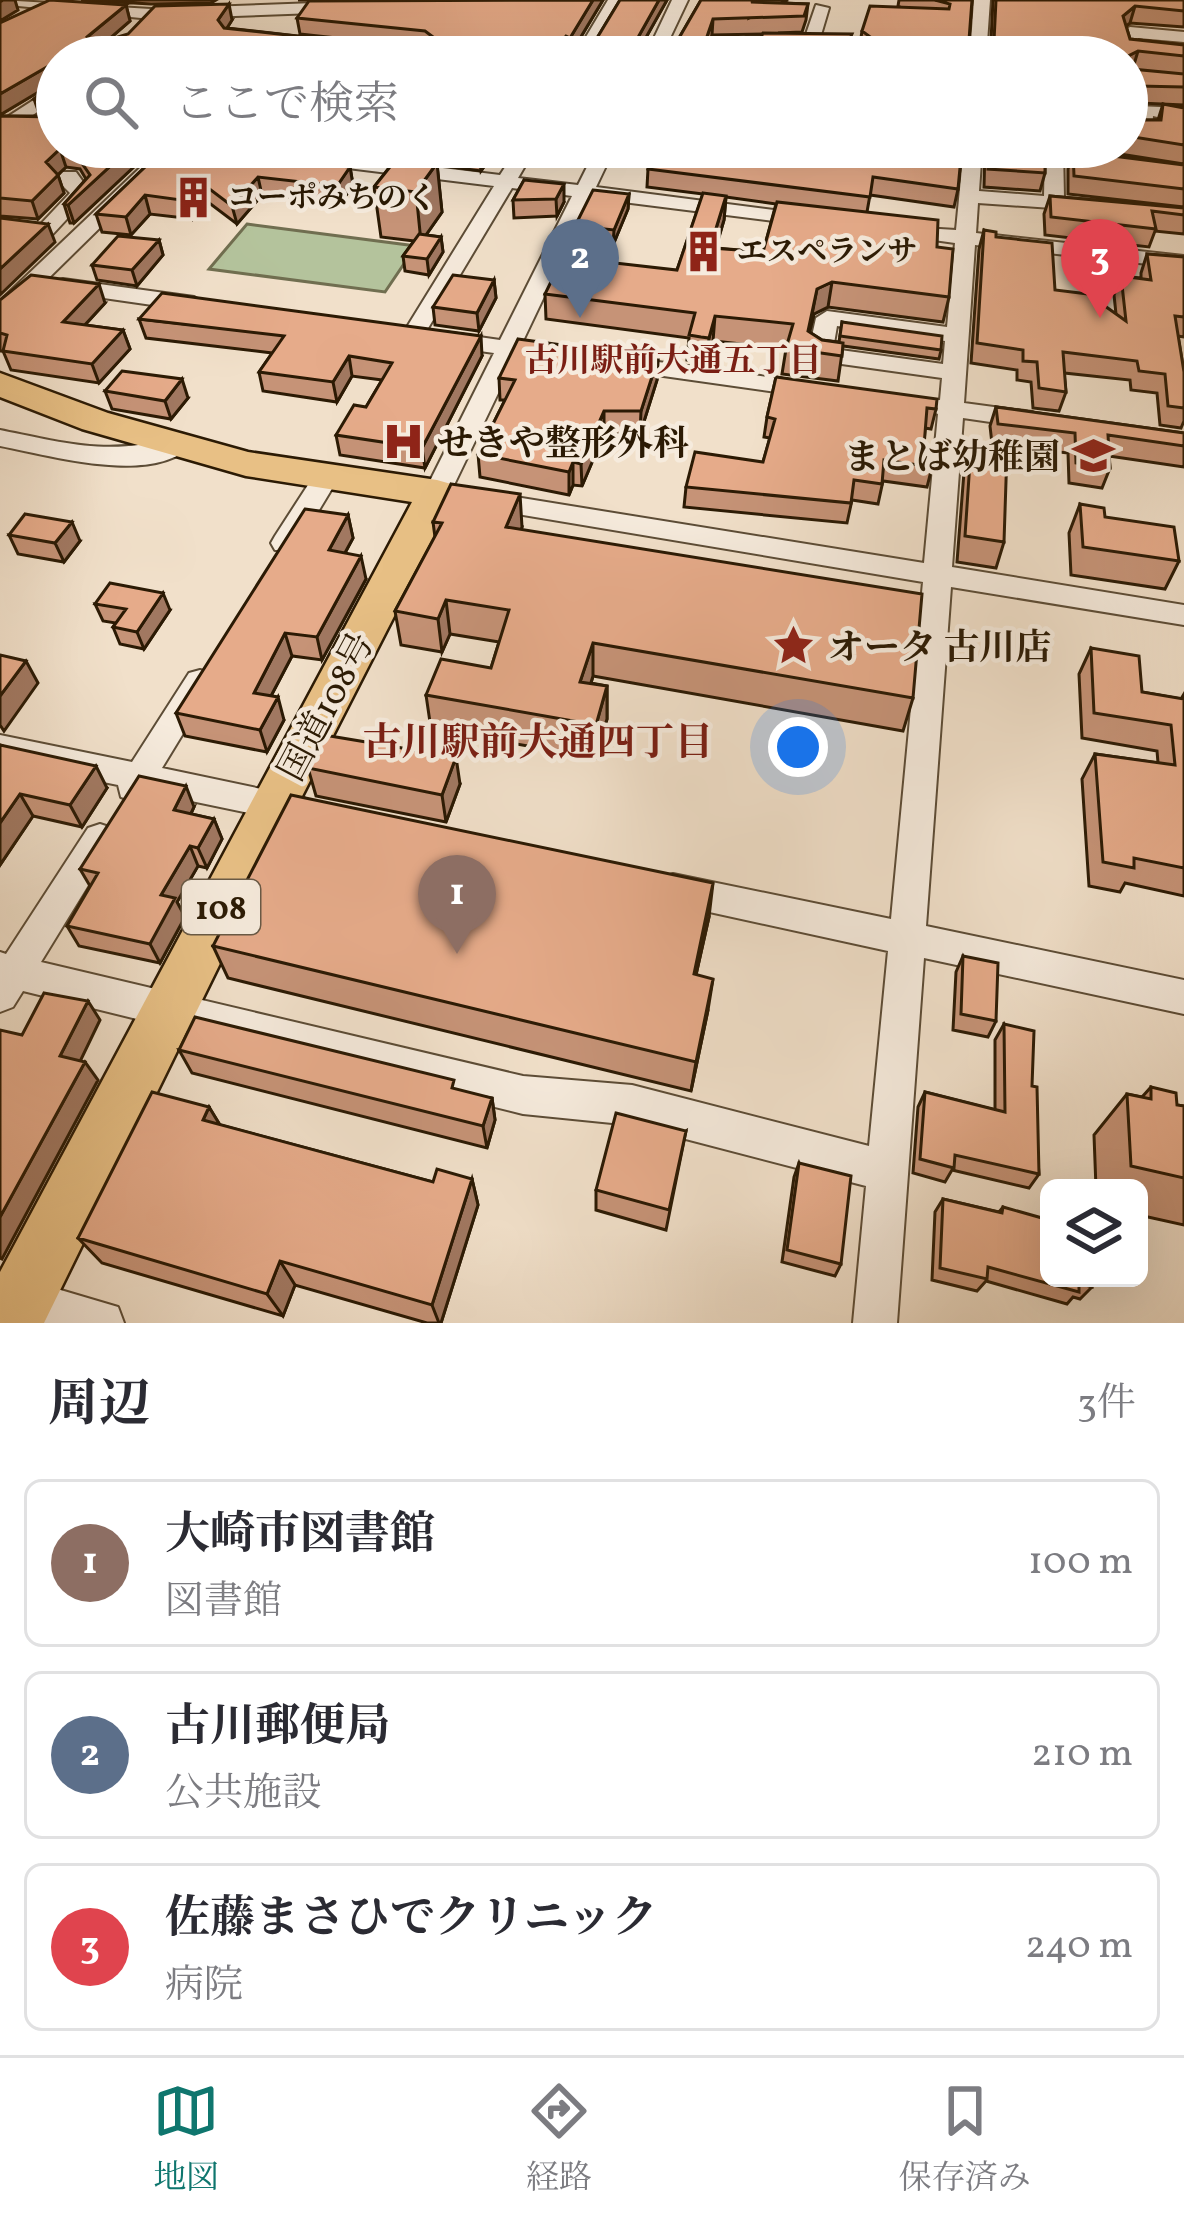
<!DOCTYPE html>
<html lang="ja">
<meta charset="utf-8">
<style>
:root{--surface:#fff;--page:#f7f7f7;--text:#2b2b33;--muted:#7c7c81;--line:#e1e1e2;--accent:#0f766e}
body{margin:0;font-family:Vollkorn,"Noto Serif JP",serif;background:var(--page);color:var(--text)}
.controls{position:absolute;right:36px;bottom:36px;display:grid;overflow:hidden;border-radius:18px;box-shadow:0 12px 48px #0002}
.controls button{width:108px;height:108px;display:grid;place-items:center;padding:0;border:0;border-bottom:3px solid var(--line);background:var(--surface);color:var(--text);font:60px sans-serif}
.you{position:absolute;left:798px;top:747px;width:42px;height:42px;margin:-30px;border:9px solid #fff;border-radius:50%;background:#1a73e8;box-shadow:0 0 0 18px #1a73e833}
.badge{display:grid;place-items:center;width:78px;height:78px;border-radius:50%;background:var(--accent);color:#fff;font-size:39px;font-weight:700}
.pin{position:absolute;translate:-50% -99px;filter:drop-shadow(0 3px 6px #0008)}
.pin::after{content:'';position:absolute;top:63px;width:42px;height:36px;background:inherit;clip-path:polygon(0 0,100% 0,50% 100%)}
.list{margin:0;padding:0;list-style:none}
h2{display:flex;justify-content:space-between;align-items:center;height:156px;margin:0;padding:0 48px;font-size:51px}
h2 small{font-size:39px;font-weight:400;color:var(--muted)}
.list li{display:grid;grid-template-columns:78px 1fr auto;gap:36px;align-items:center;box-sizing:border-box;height:168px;margin:0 24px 24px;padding:0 24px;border:3px solid var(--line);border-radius:18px}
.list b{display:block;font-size:45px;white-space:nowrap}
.list p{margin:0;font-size:39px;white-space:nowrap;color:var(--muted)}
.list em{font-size:39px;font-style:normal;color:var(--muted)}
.icon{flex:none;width:66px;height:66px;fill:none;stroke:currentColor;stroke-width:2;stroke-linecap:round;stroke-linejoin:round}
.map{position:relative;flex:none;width:1184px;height:1323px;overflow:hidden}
.search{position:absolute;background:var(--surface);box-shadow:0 12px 48px #0002;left:36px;right:36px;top:36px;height:132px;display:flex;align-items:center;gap:30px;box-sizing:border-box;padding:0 42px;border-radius:66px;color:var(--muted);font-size:45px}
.sheet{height:732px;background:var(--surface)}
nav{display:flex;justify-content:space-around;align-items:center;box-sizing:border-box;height:168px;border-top:3px solid var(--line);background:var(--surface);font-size:33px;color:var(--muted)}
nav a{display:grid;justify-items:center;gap:6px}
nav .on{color:var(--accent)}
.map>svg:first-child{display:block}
</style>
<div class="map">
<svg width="1184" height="1323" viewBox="0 0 1184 1323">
<rect width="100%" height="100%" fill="#f1e0ca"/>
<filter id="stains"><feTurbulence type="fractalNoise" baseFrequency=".00167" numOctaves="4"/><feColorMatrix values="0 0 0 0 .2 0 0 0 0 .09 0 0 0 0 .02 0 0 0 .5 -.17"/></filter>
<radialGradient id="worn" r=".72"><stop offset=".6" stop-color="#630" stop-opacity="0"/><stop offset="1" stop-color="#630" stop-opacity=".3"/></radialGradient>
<path fill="#b4c39c" stroke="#706e50" stroke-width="3" d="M247 224 416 246 385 292 209 269Z"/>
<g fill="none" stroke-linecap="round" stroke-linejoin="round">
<defs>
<path id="minor" d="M0 0 151 9 342 2 350 7 342 12 151 19 8 5Z
M608 0H624L590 57H574Z
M672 0H688L661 57H645Z
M974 0H990L986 57H970Z
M816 5 829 8 818 45H758L754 57H738L746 37H805Z
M1130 27 1184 32V42L1138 38 1139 44 1184 48V58L1125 51 1122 32Z
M57 85V98L13 129H1V121Z
M1137 106 1184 108V123L1153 116 1152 134H1140Z
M162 147H182L8 318 0 320V301Z
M216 147H270L500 175 518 147H536L518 178 578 185 597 147H615L596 187 821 216 824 220 814 226 591 198 522 343 559 349 563 354 551 361 516 356 453 487 924 563 938 414 919 406 922 401 940 400 942 378 820 361 808 354 816 318 827 311 947 327 955 243 891 234V226L956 230 964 147H982L979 191 1044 196 1045 147H1063L1064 198 1095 203V211L978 203 976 233 1184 256V268L975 245 964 403 1032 412 1044 420 1032 428 963 418 952 567 1184 605V625L951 587 926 926 1184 980V1014L924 958 897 1323H853L866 1186 632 1125 523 1114 23 991 13 1007 0 1012V952L6 954 88 828 100 824 112 828 117 838 41 962 523 1076 632 1085 869 1146 888 951 673 904 661 900 655 889 661 878 673 874 891 919 923 582 428 499 424 493 494 353 444 346 433 339 444 332 500 340 572 196 512 188 424 335 413 342 402 335 494 186 225 153ZM837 326 945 341 943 364 833 349Z
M62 172H76L91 193 52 235H38V227L70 193 57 180Z
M63 279 194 297 205 304 194 311 55 291V281Z
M622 357 812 383 824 390 812 397 614 369V359Z
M0 430C70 444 108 456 179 437L192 445C152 486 49 455 0 446Z
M326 469 339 477 295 550H275L271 543 275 536 317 471Z
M200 670 211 673 215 681 162 768 304 798 309 808 304 818 292 822 148 792 133 801 121 797 118 785 0 761V735L132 762 189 673Z
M20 1278 118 1307 124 1323H23L4 1316 0 1295 4 1284Z"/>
<path id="highway" d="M0 373 108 413 248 452 437 480 451 484 457 493 296 808 44 1323H0V1272L412 502 246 476 82 429 0 397Z"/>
</defs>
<use href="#minor" stroke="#5c4c36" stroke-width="4"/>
<use href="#highway" stroke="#2b1a04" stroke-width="5"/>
<use href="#minor" fill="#f6ebdd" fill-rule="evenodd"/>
<use href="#highway" fill="#e8c085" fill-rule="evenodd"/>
</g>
<path fill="#c69377" stroke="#2b1a04" stroke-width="3" fill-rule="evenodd" d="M81 0H216L211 3 151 4Z
M298 0H603L570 55 567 52 563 57H57L155 147 74 223H70L64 204 86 179 80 169 66 167 58 175 64 193 38 219 0 216V116H40L34 99 53 83 0 115V23L126 5 130 21 109 39 232 20 227 28 376 45H401L300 34 297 18 329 0Z
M620 0H667L635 57H581L582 45 594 43Z
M701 0 808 4 806 20 802 32 778 33 860 44 862 31 902 8 898 6 899 0H972L969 40 974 45 991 41 993 0H1184V27L1130 23 1126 26 1130 39 1184 45V105L1141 103 1143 120H1158L1163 104 1184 108V164L1075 147H1127V57L758 44 763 34 712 35 705 57H668Z
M166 147 326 154 328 165 350 167 353 185 340 204 262 195 237 224 208 202 193 219 150 214 131 235 102 232 96 214Z
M300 147H348L343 153Z
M388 147H498L481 171 437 165 442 212 426 235 441 237 443 252 429 275 405 271 403 256 414 241 381 237 374 187 396 159 390 158Z
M536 147H593L581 161 536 155Z
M617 147H962L958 189 954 207 870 195 867 212 937 247 949 297 943 322 828 307 814 314 809 332 822 340 839 342 842 322 941 350 939 359 843 346 838 381 782 374 786 349 713 341 707 363 699 362 687 360 689 338 546 319 545 294 677 270 703 194 647 187 648 169 652 158 617 154ZM726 197 776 204 763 252 716 248 724 220Z
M985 147H1045V173L1040 191 984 187Z
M1073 151 1184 165V207L1068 194V169Z
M524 180 564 202 557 216 514 218 513 200Z
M629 194 628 209 613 245 576 240 575 226Z
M1050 196 1184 208V234L1155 231 1149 247 1045 235 1044 214Z
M984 230 996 237 1055 290 1116 314 1114 295 1121 276 1141 278V273L1147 254 1184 257V337L1178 336 1184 372V421L1181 428 1160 425 1157 393 1131 390 1130 380 1064 373 1066 392 1059 411 1033 408 1031 382 1017 380V370L971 363 979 249Z
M159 240 163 255 137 286 97 280 92 265Z
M494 280 496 298 479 331 435 325 433 307Z
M0 300 105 303 85 325 123 330 130 349 99 383 11 370 3 351H0Z
M139 319 482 356 425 468 340 455 336 435 366 407 382 380 352 376 337 402 263 391 259 372 272 353 146 338Z
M658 358 657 380 640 434H604L582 486 573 485 569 495 480 477 478 454 505 400H500L499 378Z
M776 377 936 409 931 429 925 428 924 446 932 467 927 487 883 481 878 504 852 500 847 523 684 507 686 487 763 462 770 438 764 437 767 417Z
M105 391 188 398 171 419 112 409Z
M996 407 1184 433V467L1109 456 1110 468 1102 488 1069 483 1068 453 992 444 990 426Z
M971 447 1004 542 996 568 957 562 964 472Z
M1080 504 1179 561 1165 589 1071 575 1069 533Z
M348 515 353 538 345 553 366 579 322 660 292 656 271 696 284 720 267 752 185 736 176 713Z
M433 522 522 527 521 530 913 698 903 731 593 676 591 683 607 686V719L596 758 431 729 426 695 491 668 499 642 450 634 442 652 401 645 395 611 435 537Z
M9 535 80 541 64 562 18 554Z
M95 604 170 610 144 649 120 644 113 627 116 623 103 621Z
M1091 648 1142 692 1181 699 1184 694V896L1125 883 1120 892 1089 886 1082 779 1095 754 1158 763 1157 751 1082 738 1079 674Z
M0 745 107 788 82 827 33 816 0 865Z
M308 768 460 784 446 822 316 796Z
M194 807 191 814 214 819 222 839 207 868 198 866 177 902 185 917 160 963 79 946 67 926 90 886 80 869Z
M709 917 696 975 708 1010 691 1091 228 978 213 946Z
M963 956 996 1021 988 1037 953 1030 956 972Z
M1004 1024 1032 1086 1039 1174 1029 1188 952 1170 945 1182 913 1173 918 1107 925 1092 995 1110V1040Z
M179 1050 492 1098 495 1120 487 1148 192 1073Z
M1151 1087 1177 1105 1184 1106V1225L1139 1215V1188H1096L1094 1135 1127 1094 1142 1097Z
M209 1107 220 1125 433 1182 472 1179 478 1205 441 1323H427L295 1285 283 1316 102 1263 78 1238Z
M686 1131 666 1230 596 1210V1190Z
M799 1163 841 1264 835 1276 782 1262 794 1177Z
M943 1199 999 1212 1003 1207 1092 1278V1287L1080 1299 1073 1297 1067 1304 986 1281 977 1291 932 1280 935 1212Z"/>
<path fill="#a17861" stroke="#2b1a04" stroke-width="3" d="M3 0H15L18 10 0 21V2Z
M593 0H603L570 55V38Z
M659 0H667L635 57H627Z
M756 0H788L749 18 751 2Z
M229 4 232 20 222 36 218 20Z
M126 5 130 21 92 54 87 37Z
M1135 6 1130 23 1118 33 1123 16Z
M713 19 712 35 705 57H700Z
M566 36 567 52 562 57 561 42Z
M537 39 538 56 521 57 528 47Z
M1138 51 1133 68 1127 71 1128 56Z
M52 64 57 81 0 115V94Z
M131 147H155L74 223 68 205Z
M484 147H498L481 171 479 153Z
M581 147H593L581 161Z
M60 149 66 167 52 180 46 162Z
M437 163 442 212 421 242 416 192Z
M350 167 353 185 340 204 337 186Z
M58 175 64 193 38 219 32 201Z
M258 177 262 195 237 224 232 206Z
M203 184 208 202 193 219 188 201Z
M564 184V202L557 216 556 199Z
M629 194 628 209 613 245 614 230Z
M145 195 150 214 131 235 126 217Z
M726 196 724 220 708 272 710 248Z
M48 224 55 242 0 295V269Z
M441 237 443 252 429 275 427 259Z
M159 240 163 255 137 286 132 270Z
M494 280 496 298 479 331 477 313Z
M832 282 828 307 814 314 804 356 817 289Z
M99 284 105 303 70 341 63 322Z
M715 316 713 341 707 363 709 338Z
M123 330 130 349 99 383 92 364Z
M481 336 482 356 425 468 422 448Z
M349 356 352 376 337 402 333 382Z
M658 358 657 380 640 434 641 411Z
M182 379 188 398 171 419 165 401Z
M604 411V434L582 486 581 464Z
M573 462V485L569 495V472Z
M520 494 522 527 509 561 506 527Z
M348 515 353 538 334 573 329 550Z
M72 522 80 541 64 562 55 543Z
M361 556 366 579 322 660 317 637Z
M163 593 170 610 144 649 137 632Z
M446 600 450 634 442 652 438 619Z
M285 633 292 656 261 715 254 693Z
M593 643V676L581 715 580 682Z
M26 661 38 683 4 731 0 725V696Z
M607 686V719L596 758V725Z
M278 697 284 720 267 752 260 730Z
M456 757 460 784 446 822 442 795Z
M96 766 107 788 82 827 70 805Z
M186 786 194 807 183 830 174 810Z
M20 794 33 816 0 865V823Z
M214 819 222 839 207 868 198 848Z
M190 846 198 866 177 902 185 917 160 963 150 944 161 895Z
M713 883 709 917 689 1006 694 974Z
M713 979 708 1010 691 1091 696 1062Z
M88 1001 100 1020 74 1074 60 1056Z
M85 1062 98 1080 2 1259 0 1258V1217Z
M492 1098 495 1120 487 1148 483 1126Z
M209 1107 226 1135 203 1120Z
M472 1179 478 1205 441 1323H439L432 1305Z
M280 1261 295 1285 283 1316 267 1294Z"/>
<path fill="#e6ab8a" stroke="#2b1a04" stroke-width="3" d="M50 0 126 5 87 37 91 45 128 34 155 6 229 4 218 20 224 28 376 45H432L437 40 425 31 297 18 309 1 593 0 570 38 566 36 561 42 537 39 528 47 521 57H57V147H131L68 205 64 204 90 175 74 152 60 149 46 162 58 175 32 201 0 198V116L54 117 55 101 34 99 56 81 52 64 0 94V23Z
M620 0H659L627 57H602L604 53 581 51 582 45 594 43Z
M701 0H756L751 2 808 4 804 16 713 19 700 57H668Z
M935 0H972L969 40 974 45 994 41 996 0H1184V11L1135 6 1123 16 1130 39 1184 45V56L1138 51 1128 56 1132 69 1184 74V87L1139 86 1143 120H1161L1163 104 1184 108V145L1127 136V57H747L751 45 758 44 763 33 852 34 848 43 869 44 873 39 862 31 870 6 949 9 950 4Z
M166 147H275L326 154 318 164 350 167 337 186 258 177 232 206 203 184 188 201 145 195 126 217 96 214Z
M437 147H484L479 153Z
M656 147H962L958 189 873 177 870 197 648 169Z
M989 147H1045V173L988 169Z
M1073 151 1184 165V189L1074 176Z
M397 158 437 163 416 192 374 187Z
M524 180 564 184 556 199 513 200Z
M593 190 629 194 614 230 575 226Z
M703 193 726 196 710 248 763 252 777 202 938 220 937 247 953 249 949 297 832 282 817 289 808 331 822 340 843 343 842 356 786 348 793 324 715 316 709 338 701 337 689 335 695 313 545 294 563 257 677 270Z
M1050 196 1184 208V215L1152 211 1156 229 1051 217Z
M0 218 48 224 0 269Z
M984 230 996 232V237L1052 243 1055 290 1088 294 1126 321 1121 276 1151 280 1147 254 1184 257V317L1175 316 1184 372V408L1168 406 1165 374 1139 371 1137 361 1063 352 1066 392 1039 388 1037 362 1023 361V350L977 343Z
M419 234 441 237 427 259 403 256Z
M118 236 159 240 132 270 92 265Z
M31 275 99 284 63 322 123 330 92 364 3 351 7 335 0 333V300Z
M453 275 494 280 477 313 433 307Z
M162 293 481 336 422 448 336 435 354 405 366 407 392 363 349 356 333 382 259 372 284 336 139 319Z
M842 322 942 336 941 350 840 336Z
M518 339 658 358 641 411H604L581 464 573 462 569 472 478 454 515 380 499 378Z
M122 371 182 379 165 401 105 391Z
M776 377 937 399 936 409 927 408 924 446 934 448 932 467 884 460 882 484 854 480 851 503 686 487 695 452 763 462 775 419 767 417Z
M996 407 1184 433V446L1108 435 1110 468 1076 463 1075 433 998 424Z
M971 447 1007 451 1004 542 965 536Z
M451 484 520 494 506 527 922 594 913 698 593 643 580 682 607 686 596 725 426 695 441 659 491 668 509 610 446 600 438 619 395 611 442 523 433 522Z
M1080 504 1104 508 1105 517 1174 527 1179 561 1083 547Z
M305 509 348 515 329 550 361 556 317 637 285 633 254 693 278 697 260 730 176 713Z
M25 514 72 522 55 543 9 535Z
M110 583 163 593 137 632 113 627 126 609 95 604Z
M1091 648 1139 656 1142 692 1184 699V868L1134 858V868L1103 862 1095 754 1175 765 1171 725 1094 713Z
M0 655 26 661 0 696Z
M324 735 456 757 442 795 308 768Z
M0 745 96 766 70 805 20 794 0 823Z
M139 776 186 786 174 810 214 819 198 848 190 846 161 895 175 898 150 944 67 926 98 873 80 869Z
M291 795 713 883 694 974 713 979 696 1062 213 946Z
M963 956 998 963 996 1021 961 1014Z
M44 993 88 1001 60 1056 85 1062 0 1217V1030L22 1035Z
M195 1017 454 1080 452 1088 492 1098 483 1126 179 1050Z
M1004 1024 1034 1031 1032 1086 1037 1087 1039 1174 955 1155 954 1168 920 1159 925 1092 1005 1112Z
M1151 1087 1176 1093 1177 1105 1184 1106V1178L1131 1166 1127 1094 1151 1099Z
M152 1092 209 1107 203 1120 433 1182 437 1169 472 1179 432 1305 280 1261 267 1294 78 1238Z
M616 1113 686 1131 669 1210 596 1190Z
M799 1163 851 1176 841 1264 787 1250Z
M943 1199 1002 1213 1003 1207 1049 1220V1278H1092V1287L1079 1283V1292L988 1267 987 1279 940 1268Z"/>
<defs>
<symbol id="building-bare" viewBox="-9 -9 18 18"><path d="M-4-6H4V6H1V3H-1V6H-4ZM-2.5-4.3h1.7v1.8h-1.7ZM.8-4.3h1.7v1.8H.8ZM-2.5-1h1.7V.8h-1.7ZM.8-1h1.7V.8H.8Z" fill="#8f2418" stroke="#f6ebdd" stroke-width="2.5" paint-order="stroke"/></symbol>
<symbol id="hospital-bare" viewBox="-9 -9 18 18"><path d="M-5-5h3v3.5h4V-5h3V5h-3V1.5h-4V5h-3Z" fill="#8f2418" stroke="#f6ebdd" stroke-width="2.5" paint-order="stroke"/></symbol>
<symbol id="school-bare" viewBox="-9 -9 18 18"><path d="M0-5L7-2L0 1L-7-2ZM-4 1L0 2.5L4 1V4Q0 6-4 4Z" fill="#8f2418" stroke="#f6ebdd" stroke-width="2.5" paint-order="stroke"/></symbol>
<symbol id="sight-bare" viewBox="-9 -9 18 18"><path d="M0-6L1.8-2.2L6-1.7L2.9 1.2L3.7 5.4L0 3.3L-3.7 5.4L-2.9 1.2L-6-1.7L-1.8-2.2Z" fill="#8f2418" stroke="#f6ebdd" stroke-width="2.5" paint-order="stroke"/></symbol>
</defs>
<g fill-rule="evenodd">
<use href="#building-bare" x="164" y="168" width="59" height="59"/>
<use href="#building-bare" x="674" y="222" width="59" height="59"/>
<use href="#hospital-bare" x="374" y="412" width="59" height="59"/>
<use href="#school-bare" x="1064" y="426" width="59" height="59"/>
<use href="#sight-bare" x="764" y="616" width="59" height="59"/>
</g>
<g text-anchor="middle" stroke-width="9" stroke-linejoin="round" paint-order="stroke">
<g font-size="30" font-weight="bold" fill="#2b1a04" stroke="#f6ebdd" text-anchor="start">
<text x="227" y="207">コーポみちのく</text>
<text x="737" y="261">エスペランサ</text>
</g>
<g font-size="33" font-weight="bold" fill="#7a1f14" stroke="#f6ebdd">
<text x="673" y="371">古川駅前大通五丁目</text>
</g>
<rect fill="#f6ebdd" stroke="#685945" stroke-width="3" x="182" y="880" width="78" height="54" rx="9"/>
<g font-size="33" font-weight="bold" fill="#2b1a04">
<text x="221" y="919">108</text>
</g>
<g font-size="36" font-weight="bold" fill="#2b1a04" stroke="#f6ebdd" text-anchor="start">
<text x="437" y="455">せきや整形外科</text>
<text x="1060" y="469" text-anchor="end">まとば幼稚園</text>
<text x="828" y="659">オータ 古川店</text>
</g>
<g font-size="36" fill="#2b1a04" stroke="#f6ebdd">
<text transform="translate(325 706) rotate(-62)" y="13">国道108号</text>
</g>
<g font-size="39" font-weight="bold" fill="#7a1f14" stroke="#f6ebdd">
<text x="538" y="755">古川駅前大通四丁目</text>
</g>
</g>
<rect width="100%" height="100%" filter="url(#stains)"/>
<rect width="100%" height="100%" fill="url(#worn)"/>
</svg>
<div class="controls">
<button><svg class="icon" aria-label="layers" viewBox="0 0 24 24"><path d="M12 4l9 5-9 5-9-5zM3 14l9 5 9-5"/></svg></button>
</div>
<div class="you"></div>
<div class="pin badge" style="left:457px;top:954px;background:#8d6e63">1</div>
<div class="pin badge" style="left:580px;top:318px;background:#5c6f8a">2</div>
<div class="pin badge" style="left:1100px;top:318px;background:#e0444e">3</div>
<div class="search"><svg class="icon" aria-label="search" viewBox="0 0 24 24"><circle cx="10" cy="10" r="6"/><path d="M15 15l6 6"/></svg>ここで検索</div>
</div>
<section class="sheet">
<h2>周辺<small>3件</small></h2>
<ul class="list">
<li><span class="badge" style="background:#8d6e63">1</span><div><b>大崎市図書館</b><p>図書館</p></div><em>100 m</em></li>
<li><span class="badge" style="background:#5c6f8a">2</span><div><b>古川郵便局</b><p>公共施設</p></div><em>210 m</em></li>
<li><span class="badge" style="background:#e0444e">3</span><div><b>佐藤まさひでクリニック</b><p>病院</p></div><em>240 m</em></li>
</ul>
</section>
<nav>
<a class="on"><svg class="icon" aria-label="map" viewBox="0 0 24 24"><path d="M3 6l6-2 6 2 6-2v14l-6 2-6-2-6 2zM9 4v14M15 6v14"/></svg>地図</a>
<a><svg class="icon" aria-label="directions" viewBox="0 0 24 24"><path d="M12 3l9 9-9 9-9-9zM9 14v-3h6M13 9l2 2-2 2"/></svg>経路</a>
<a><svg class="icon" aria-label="saved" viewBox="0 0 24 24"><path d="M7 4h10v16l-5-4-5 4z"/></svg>保存済み</a>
</nav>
